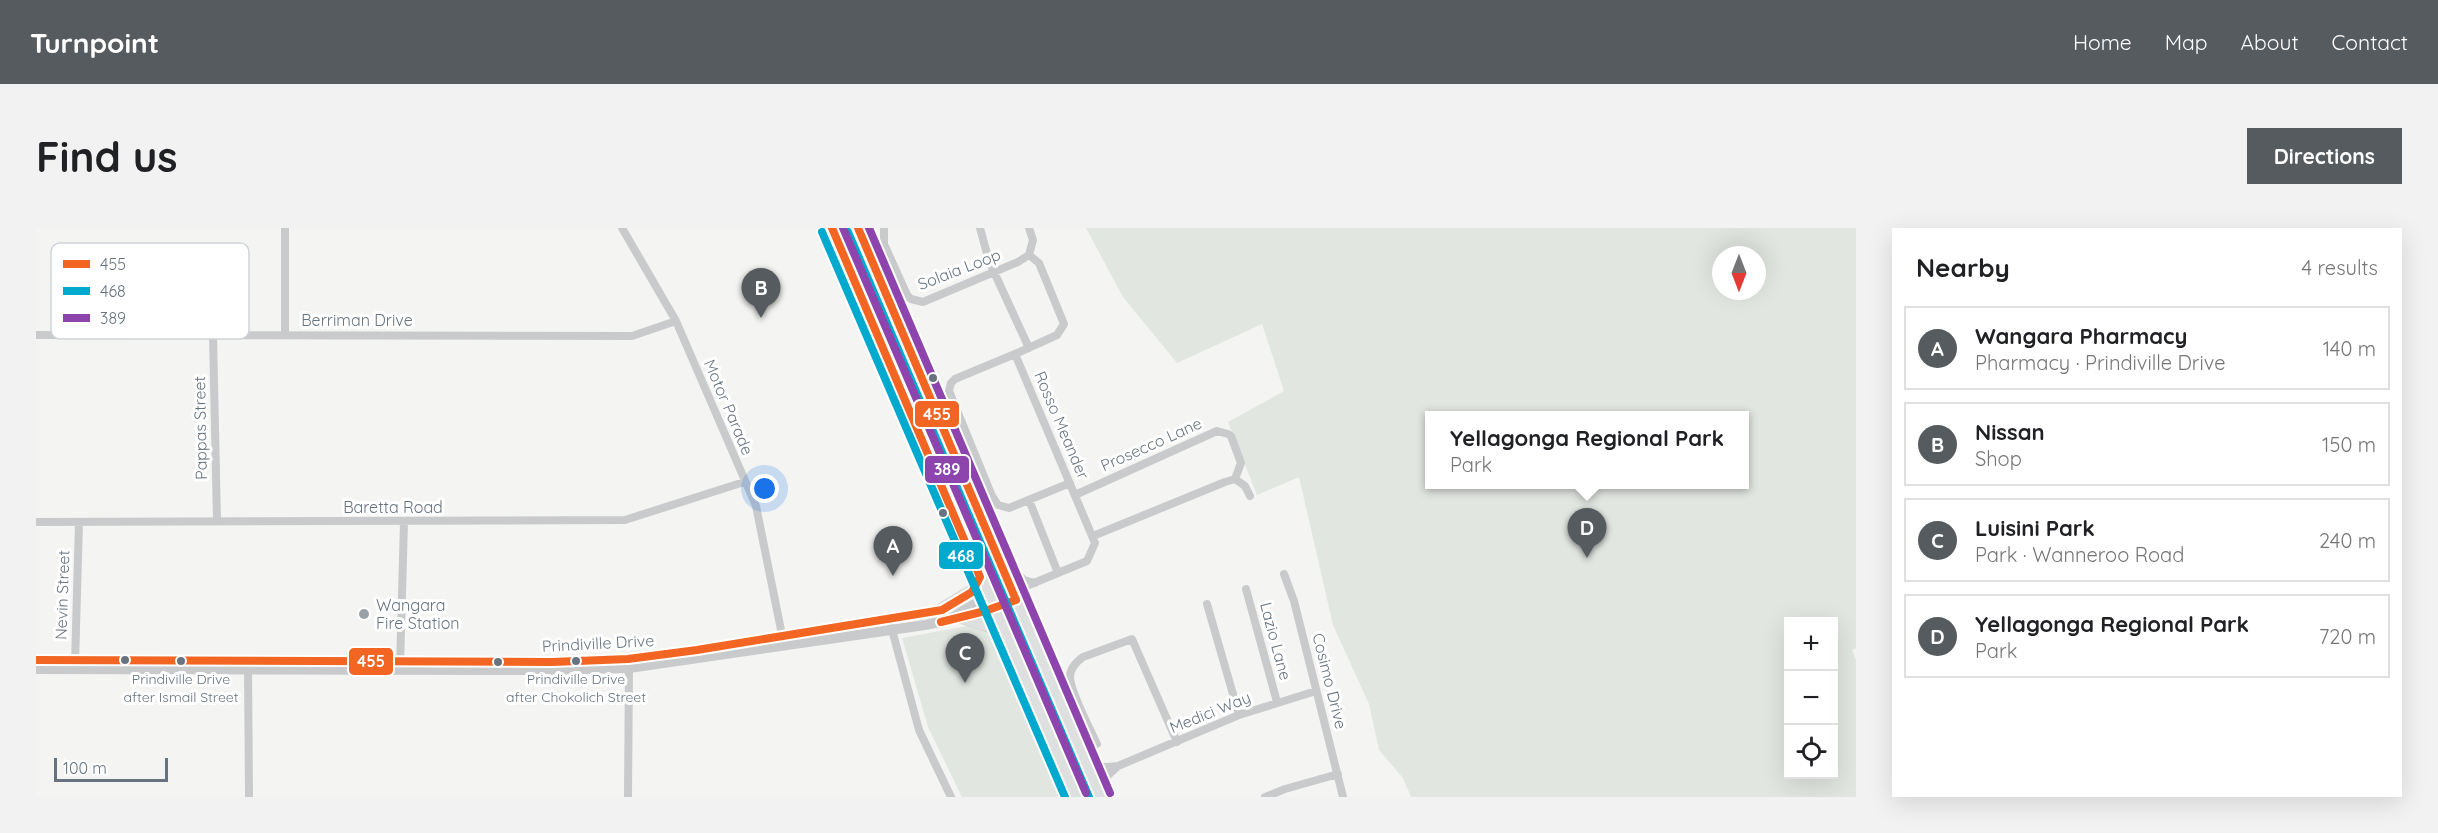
<!DOCTYPE html>
<meta charset="utf-8">
<style>
:root{--surface:#fff;--page:#f2f2f2;--text:#202124;--muted:#757577;--line:#e0e0e0;--accent:#565b5f}
body{margin:0;font-family:Quicksand,sans-serif;background:var(--page);color:var(--text)}
.controls{position:absolute;right:18px;bottom:18px;display:grid;overflow:hidden;border-radius:0px;box-shadow:0 6px 24px #0002}
.controls button{width:54px;height:54px;display:grid;place-items:center;padding:0;border:0;border-bottom:2px solid var(--line);background:var(--surface);color:var(--text);font:30px sans-serif}
.compass{position:absolute;left:1676px;top:18px;width:54px;height:54px;border-radius:50%;background:var(--surface);box-shadow:0 6px 24px #0002;rotate:180deg}
.scale{position:absolute;left:18px;bottom:15px;width:114px;box-sizing:border-box;padding-left:6px;border:3px solid #677480;border-top:0;font-size:16px;line-height:21px;white-space:nowrap;color:#677480;-webkit-text-stroke:4px #fff;paint-order:stroke}
.you{position:absolute;left:729px;top:261px;width:21px;height:21px;margin:-15px;border:4px solid #fff;border-radius:50%;background:#1a73e8;box-shadow:0 0 0 9px #1a73e833}
.badge{display:grid;place-items:center;width:39px;height:39px;border-radius:50%;background:var(--accent);color:#fff;font-size:20px;font-weight:700}
.pin{position:absolute;translate:-50% -50px;filter:drop-shadow(0 2px 3px #0008)}
.pin::after{content:'';position:absolute;top:32px;width:21px;height:18px;background:inherit;clip-path:polygon(0 0,100% 0,50% 100%)}
.popup{position:absolute;left:1389px;top:183px;width:324px;height:78px;box-sizing:border-box;display:grid;place-content:center;border-radius:0px;background:var(--surface);filter:drop-shadow(0 2px 4px #0005);font-size:20px;white-space:nowrap;color:var(--muted)}
.popup b{font-size:22px;color:var(--text)}
.popup::after{content:'';position:absolute;left:50%;top:100%;margin-left:-12px;border:12px solid transparent;border-top-color:var(--surface)}
.list{margin:0;padding:0;list-style:none}
h2{display:flex;justify-content:space-between;align-items:center;height:78px;margin:0;padding:0 24px;font-size:26px}
h2 small{font-size:20px;font-weight:400;color:var(--muted)}
.list li{display:grid;grid-template-columns:39px 1fr auto;gap:18px;align-items:center;box-sizing:border-box;height:84px;margin:0 12px 12px;padding:0 12px;border:2px solid var(--line);border-radius:0px}
.list b{display:block;font-size:22px;white-space:nowrap}
.list p{margin:0;font-size:20px;white-space:nowrap;color:var(--muted)}
.list em{font-size:20px;font-style:normal;color:var(--muted)}
.icon{flex:none;width:33px;height:33px;fill:none;stroke:currentColor;stroke-width:2;stroke-linecap:round;stroke-linejoin:round}
.map{position:relative;flex:none;width:1820px;height:569px;overflow:hidden;border-radius:0px}
header{display:flex;align-items:center;gap:36px;box-sizing:border-box;height:84px;padding:0 30px;background:var(--accent);color:#fff}
header strong{font-size:28px}
nav{display:flex;gap:33px;margin-inline-start:auto;font-size:21px}
.intro{display:flex;align-items:center;justify-content:space-between;box-sizing:border-box;height:144px;padding:0 36px}
h1{margin:0;font-size:42px}
.button{padding:15px 27px;border-radius:0px;background:var(--accent);color:#fff;font-size:21px;font-weight:700}
main{display:flex;gap:36px;padding:0 36px}
aside{flex:1;background:var(--surface);border-radius:0px;box-shadow:0 6px 24px #0002}
.map>svg:first-child{display:block}
</style>
<header>
<strong>Turnpoint</strong>
<nav><a>Home</a><a>Map</a><a>About</a><a>Contact</a></nav>
</header>
<div class="intro"><h1>Find us</h1><a class="button">Directions</a></div>
<main>
<div class="map">
<svg width="1820" height="569" viewBox="0 0 1820 569">
<rect width="100%" height="100%" fill="#f4f4f3"/>
<path fill="#e2e6e1" fill-rule="evenodd" d="M1050 0H1820V420L1816 422 1820 432V569H1375L1367 550 1343 522 1333 476 1297 397 1263 249 1221 267 1192 194 1248 163 1226 96 1141 135 1087 69ZM1685 27H1721V63H1685ZM1394 188H1708V256H1394ZM1752 394H1798V546H1752Z
M950 388 1027 569H926L892 499 866 410 931 398Z"/>
<g fill="none" stroke-linecap="round" stroke-linejoin="round">
<defs>
<path id="trunk" d="M796 0 1040 569
M822 0 1064 569
M906 382 936 364 944 349
M928 389 956 398 967 409"/>
</defs>
<use href="#trunk" stroke="#d1d1d1" stroke-width="15"/>
<path stroke="#c9cacb" stroke-width="8" d="M249 0V107
M586 0 640 93 720 278 747 412
M848 0V16L871 67 875 71 887 74 982 34 993 27 997 12 993 0
M944 0 953 33 993 120
M0 107 596 108 640 93
M177 107 181 293
M979 126 919 151 915 155 913 163 956 268 962 277 973 280 1034 255
M1039 267 1181 203 1192 206 1195 208 1205 235 1199 251
M993 272 1022 345
M0 294 589 292 708 254
M1057 308 1189 254 1199 251 1209 258 1214 268
M966 332 988 352 999 355
M1248 346 1258 373 1307 569
M1210 361 1241 474
M976 364 1051 333 1059 315 979 126 1021 107 1028 96 1003 35 993 27
M1171 376 1203 487
M855 398 883 502 915 569
M39 436 43 294
M212 437 213 569
M364 438 368 294
M1061 516C1054 501 1034 463 1034 449 1034 440 1040 434 1047 429L1096 411 1141 514
M1053 528C1060 542 1068 539 1082 538
M1063 565 1069 550 1082 538 1203 487 1280 463
M592 569 593 435
M1229 569 1249 561 1302 546"/>
<path stroke="#c9cacb" stroke-width="10" d="M0 432 516 434 592 431 661 422 887 386 946 374 976 364
M0 441 516 442 593 440 889 397 928 389 980 372"/>
<use href="#trunk" stroke="#dedfdf" stroke-width="14"/>
<defs>
<path id="bus-1" d="M822 0 980 372
M905 394 949 383 980 372
M0 432 516 434 592 431 661 422 906 382 936 364 944 349 796 0"/>
<path id="bus-2" d="M786 4 1029 569
M812 4 1053 569"/>
<path id="bus-3" d="M807 0 1050 565
M833 0 1074 565"/>
</defs>
<use href="#bus-1" stroke="#fff" stroke-width="12"/>
<use href="#bus-2" stroke="#fff" stroke-width="12"/>
<use href="#bus-3" stroke="#fff" stroke-width="12"/>
<use href="#bus-1" stroke="#f26522" stroke-width="8"/>
<use href="#bus-2" stroke="#00a9ce" stroke-width="8"/>
<use href="#bus-3" stroke="#8e44ad" stroke-width="8"/>
</g>
<g fill="#677480" stroke="#fff" stroke-width="2">
<circle cx="897" cy="150" r="5"/>
<circle cx="907" cy="285" r="5"/>
<circle cx="89" cy="432" r="5"/>
<circle cx="145" cy="433" r="5"/>
<circle cx="540" cy="433" r="5"/>
<circle cx="462" cy="434" r="5"/>
</g>
<circle fill="#98a1a8" stroke="#fff" stroke-width="2" cx="328" cy="386" r="6"/>
<g text-anchor="middle" stroke-width="6" stroke-linejoin="round" paint-order="stroke">
<g font-size="14" fill="#677480" stroke="#fff">
<text x="145" y="456">Prindiville Drive<tspan x="145" dy="18">after Ismail Street</tspan></text>
<text x="540" y="456">Prindiville Drive<tspan x="540" dy="18">after Chokolich Street</tspan></text>
</g>
<g font-size="16" fill="#677480" stroke="#fff">
<text transform="translate(923 41) rotate(-21)" y="6">Solaia Loop</text>
<text x="321" y="98">Berriman Drive</text>
<text transform="translate(693 179) rotate(67)" y="6">Motor Parade</text>
<text transform="translate(1026 197) rotate(67)" y="6">Rosso Meander</text>
<text transform="translate(164 200) rotate(-91)" y="6">Pappas Street</text>
<text transform="translate(1115 216) rotate(-24)" y="6">Prosecco Lane</text>
<text x="357" y="285">Baretta Road</text>
<text transform="translate(26 367) rotate(-88)" y="6">Nevin Street</text>
<text transform="translate(1240 413) rotate(75)" y="6">Lazio Lane</text>
<text transform="translate(562 415) rotate(-3)" y="6">Prindiville Drive</text>
<text transform="translate(1294 453) rotate(76)" y="6">Cosimo Drive</text>
<text transform="translate(1174 484) rotate(-22)" y="6">Medici Way</text>
</g>
<g font-size="16" fill="#677480" stroke="#fff" text-anchor="start">
<text x="340" y="383">Wangara<tspan x="340" dy="18">Fire Station</tspan></text>
</g>
</g>
<rect x="15" y="15" width="198" height="96" rx="9" fill="#fff" stroke="#d1d5d9" stroke-width="1.5"/>
<rect x="27" y="32" width="27" height="8" fill="#f26522"/>
<rect x="27" y="59" width="27" height="8" fill="#00a9ce"/>
<rect x="27" y="86" width="27" height="8" fill="#8e44ad"/>
<g font-size="16" fill="#677480">
<text x="64" y="42">455</text>
<text x="64" y="69">468</text>
<text x="64" y="96">389</text>
</g>
<g stroke="#fff" stroke-width="2">
<rect x="878" y="172" width="46" height="28" rx="6" fill="#f26522"/>
<rect x="888" y="227" width="46" height="29" rx="6" fill="#8e44ad"/>
<rect x="902" y="313" width="46" height="29" rx="6" fill="#00a9ce"/>
<rect x="312" y="419" width="46" height="29" rx="6" fill="#f26522"/>
</g>
<g font-size="16" text-anchor="middle" font-weight="bold" fill="#fff">
<text x="901" y="192">455</text>
<text x="911" y="247">389</text>
<text x="925" y="334">468</text>
<text x="335" y="439">455</text>
</g>
</svg>
<div class="controls">
<button>+</button>
<button>−</button>
<button><svg class="icon" aria-label="locate" viewBox="0 0 24 24"><circle cx="12" cy="12" r="6"/><path d="M12 2v4M12 18v4M2 12h4M18 12h4"/></svg></button>
</div>
<svg class="compass" viewBox="-18 -18 36 36"><path d="M0-13l5 13h-10z" fill="#e53935"/><path d="M0 13l5-13h-10z" fill="#757577"/></svg>
<div class="scale">100 m</div>
<div class="you"></div>
<div class="pin badge" style="left:857px;top:348px">A</div>
<div class="pin badge" style="left:725px;top:90px">B</div>
<div class="pin badge" style="left:929px;top:455px">C</div>
<div class="pin badge" style="left:1551px;top:330px">D</div>
<div class="popup"><b>Yellagonga Regional Park</b>Park</div>
</div>
<aside>
<h2>Nearby<small>4 results</small></h2>
<ul class="list">
<li><span class="badge">A</span><div><b>Wangara Pharmacy</b><p>Pharmacy · Prindiville Drive</p></div><em>140 m</em></li>
<li><span class="badge">B</span><div><b>Nissan</b><p>Shop</p></div><em>150 m</em></li>
<li><span class="badge">C</span><div><b>Luisini Park</b><p>Park · Wanneroo Road</p></div><em>240 m</em></li>
<li><span class="badge">D</span><div><b>Yellagonga Regional Park</b><p>Park</p></div><em>720 m</em></li>
</ul>
</aside>
</main>
